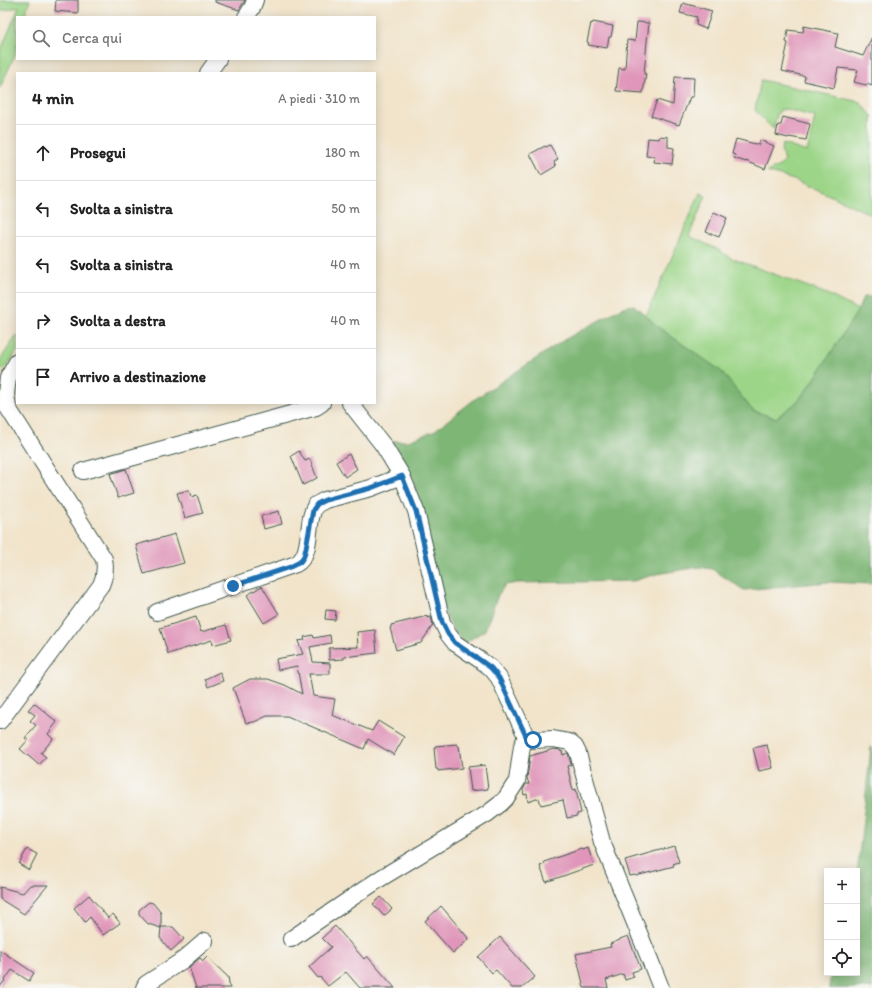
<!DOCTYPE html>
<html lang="it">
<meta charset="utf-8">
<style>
:root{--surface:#fff;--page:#f6f6f6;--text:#222;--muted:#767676;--line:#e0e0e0}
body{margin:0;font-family:Itim,sans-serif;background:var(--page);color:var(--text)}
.controls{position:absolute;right:12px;bottom:12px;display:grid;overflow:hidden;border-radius:0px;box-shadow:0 2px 10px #0003}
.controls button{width:36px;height:36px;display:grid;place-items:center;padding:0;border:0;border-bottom:1px solid var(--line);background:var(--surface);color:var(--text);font:20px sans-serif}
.stop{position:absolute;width:12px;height:12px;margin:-9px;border:3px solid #1f6fb2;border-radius:50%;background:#fff}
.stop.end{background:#1f6fb2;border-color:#fff;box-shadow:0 1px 4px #0008}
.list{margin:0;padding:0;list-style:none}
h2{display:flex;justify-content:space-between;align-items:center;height:52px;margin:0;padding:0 16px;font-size:17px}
h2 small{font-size:13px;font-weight:400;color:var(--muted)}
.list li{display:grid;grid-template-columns:26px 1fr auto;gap:12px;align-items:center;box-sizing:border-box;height:56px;padding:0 16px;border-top:1px solid var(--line)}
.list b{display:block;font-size:15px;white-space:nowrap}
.list em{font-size:13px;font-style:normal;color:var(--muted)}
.icon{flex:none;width:22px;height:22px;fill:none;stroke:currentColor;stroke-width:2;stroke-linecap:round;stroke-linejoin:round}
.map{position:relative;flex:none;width:872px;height:988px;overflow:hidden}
.search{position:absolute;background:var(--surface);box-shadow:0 2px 10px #0003;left:16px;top:16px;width:360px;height:44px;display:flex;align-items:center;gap:10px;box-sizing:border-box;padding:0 14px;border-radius:0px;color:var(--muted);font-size:15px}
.panel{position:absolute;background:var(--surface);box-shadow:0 2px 10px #0003;left:16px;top:72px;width:360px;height:332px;border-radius:0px}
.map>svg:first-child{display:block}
</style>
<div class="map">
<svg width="872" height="988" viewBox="0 0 872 988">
<rect width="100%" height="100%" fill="#f6f6f2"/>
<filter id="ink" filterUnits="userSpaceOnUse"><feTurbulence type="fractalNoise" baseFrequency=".025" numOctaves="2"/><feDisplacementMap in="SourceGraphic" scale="8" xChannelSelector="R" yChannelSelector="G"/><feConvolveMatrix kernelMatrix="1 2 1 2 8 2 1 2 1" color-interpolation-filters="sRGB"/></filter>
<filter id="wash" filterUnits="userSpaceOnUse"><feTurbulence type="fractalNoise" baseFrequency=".012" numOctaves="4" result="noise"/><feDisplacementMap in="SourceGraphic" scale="16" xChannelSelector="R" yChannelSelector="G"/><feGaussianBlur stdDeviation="0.9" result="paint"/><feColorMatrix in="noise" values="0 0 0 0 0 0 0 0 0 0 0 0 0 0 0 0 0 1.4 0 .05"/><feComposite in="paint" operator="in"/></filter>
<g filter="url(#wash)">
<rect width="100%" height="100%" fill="#f1e4cb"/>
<path fill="#9cd588" stroke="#5e895e" d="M1 0H30L24 17H17V44L15 53V55L0 88V52L19 7 2 11Z
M761 80 860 102 872 116V215L834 197 794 180 767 172 781 165 784 162 781 149 783 144 807 152 815 117 786 109 780 110 777 115 773 129 759 115 755 110Z
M700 193 706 196 689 236 717 249 731 258 827 294 858 310 812 383 796 403 776 418 753 411 721 371 658 327 646 316Z
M17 335V351L8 365 0 372V360Z"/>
<path fill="#7db674" stroke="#4e7a54" d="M863 297H872V584L828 582 744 590 712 569 699 567 657 574 633 581 517 583 505 585 498 595 485 630 465 643 453 630 444 611 416 488 399 451 391 441H408L434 431 475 399 564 340 623 307 634 305 658 327 721 371 753 411 776 418 796 403 812 383 858 310Z
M872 746V988H829L831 973H857V874L871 748Z"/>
<g id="blocks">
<path fill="#e096ba" d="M56 0H78V13L55 11Z
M215 0H245L239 10 215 2Z
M683 3 712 11 706 29 696 25 697 17 680 13Z
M593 22 613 26 611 37H609L607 48 588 45 589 43 587 42 591 23 592 24Z
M637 22 649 23 647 41 644 74H646L643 93 616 91 619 68 625 69 627 40 635 41Z
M804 26 838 33 835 47 863 56 872 37V86L867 84 866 85 854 82 858 70 838 68 834 88 804 81 805 76 782 71 788 43 786 42 788 30 803 32Z
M675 77 694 78 693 97H690L679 125 651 116 657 100 673 105Z
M783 117 810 124 806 140 789 137 788 138 776 135 778 125H781Z
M660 136 668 137V147L674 148 672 164 654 162 655 157 646 156 648 138 659 139Z
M736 139 759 145 760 140 774 146 765 169 746 161V162L734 158 735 155 732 154Z
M550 145 558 159 554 162 556 166 541 175 530 154 545 146 546 147Z
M714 212 727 218 719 237 706 232Z
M299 451 305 461 310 459 317 478 303 485 291 456Z
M349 454 357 469 345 477 336 462Z
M126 469 134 493 118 498 110 474Z
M189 490 191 497 197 495 203 513 185 518 177 493Z
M279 511 282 524 264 529 261 516Z
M175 534 184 563 144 574 136 545Z
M262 586 279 614 264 623 247 595Z
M326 610 336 611 335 620 325 619Z
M427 616V618L431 617 433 625 421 643 396 650 390 628H391V625Z
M196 617 201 632 226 625 231 640 213 645 212 640 168 654 160 628Z
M375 630 377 653 344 657V659L329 660V648L358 647 357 632Z
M313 635 314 638 330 635 331 643 310 647 313 662 330 663V674H309L313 696 335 699 332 715 372 731 378 721 404 737 394 755 368 739 364 749 287 716H267L254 722 246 723 233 688 250 679H268L285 685 302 694 297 666 278 670 276 659 303 654 298 641 305 640 304 637Z
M220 672 223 681 208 687 205 679Z
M34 703 57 722 48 734 53 739 41 753 46 757 39 765 20 749 28 740 25 738 36 725 30 721 35 715 28 710Z
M457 744V746H459L462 768 438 771V769H436L434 748H435V746Z
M767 745 773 768 759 771 753 748Z
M554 749 560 750 561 752 562 751 563 755 568 753 569 756 571 765 567 766 573 790 576 789 581 813 577 814V816L567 818 563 800 541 805 539 798 528 802 527 794 524 795 523 790 526 784H529L527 778 530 756Z
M485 765 488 789 471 791 468 767Z
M674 846 679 862 673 864 674 866 636 876 635 875 630 876 625 860Z
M588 848 594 865 546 882 540 866 545 864 544 862 561 856 582 849 583 850Z
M27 849 37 854 29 870 19 864Z
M30 885H48L24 914 0 899V887L23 893Z
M89 895 108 918 113 914 120 923 103 935 90 917 85 922 74 908Z
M381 897 392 909 384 916 373 904Z
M149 902 153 903 161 913V928L148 924 139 914V910Z
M441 906 469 939 453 953 425 921Z
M335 926 364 959 367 956 395 988H360L346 972 328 986 320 977 318 978 309 967 331 947 322 938Z
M161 927H173L184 939 171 951 160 938Z
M628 936 641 969 632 972 634 977 625 980 623 974 606 980 608 988H584L576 954 611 947 610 944 620 940V939Z
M500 937 535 977 522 988H512L496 970 492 973 478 957Z
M0 950 34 973 29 981 12 970 0 987Z
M207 957 228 977 230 988H196L189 967 200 958 203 961Z"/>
</g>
</g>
<g filter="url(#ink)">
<use href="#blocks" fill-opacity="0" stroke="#3e564b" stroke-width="1"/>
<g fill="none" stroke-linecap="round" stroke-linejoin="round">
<defs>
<path id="minor" d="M246 17 252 8 255 0
M208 73 218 59
M83 471 316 407 322 403
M157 612 296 564C314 554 305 519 316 505 319 503 322 502 325 500L371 488 402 476
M0 721 101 585C105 576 106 569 104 559L8 408 6 394 8 378 17 362
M526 736 533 740 553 739 569 742 575 747 578 753 602 842 650 960 661 988
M291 939 381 878 487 814 500 804 506 798 517 781 522 746 526 736 499 678 491 668 480 660 455 643 448 634 442 622 416 511 402 476 383 445 350 403
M144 988 146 984 183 960 205 941"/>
</defs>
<use href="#minor" stroke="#3e564b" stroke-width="18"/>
<use href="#minor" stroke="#fff" stroke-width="16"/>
</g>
</g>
<g fill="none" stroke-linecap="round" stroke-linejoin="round" filter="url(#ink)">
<path stroke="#1f6fb2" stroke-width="5" d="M233 586 290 567 300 562 304 556 306 548 313 510 317 504 325 500 371 488 402 476 416 511 442 622 448 634 455 643 480 660 491 668 499 678 526 736 533 740"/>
</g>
</svg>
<div class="controls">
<button>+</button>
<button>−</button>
<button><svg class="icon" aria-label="locate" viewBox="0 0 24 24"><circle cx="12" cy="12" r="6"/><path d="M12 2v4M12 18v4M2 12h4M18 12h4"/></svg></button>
</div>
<div class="stop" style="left:533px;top:740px"></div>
<div class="stop end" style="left:233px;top:586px"></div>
<div class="search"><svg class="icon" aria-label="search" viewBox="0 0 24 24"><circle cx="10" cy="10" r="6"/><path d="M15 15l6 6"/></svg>Cerca qui</div>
<section class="panel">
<h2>4 min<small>A piedi · 310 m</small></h2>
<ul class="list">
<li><svg class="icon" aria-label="ahead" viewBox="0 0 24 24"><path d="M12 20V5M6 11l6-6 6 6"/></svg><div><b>Prosegui</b></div><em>180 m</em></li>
<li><svg class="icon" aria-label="left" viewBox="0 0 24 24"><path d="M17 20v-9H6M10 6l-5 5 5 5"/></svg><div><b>Svolta a sinistra</b></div><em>50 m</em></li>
<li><svg class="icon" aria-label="left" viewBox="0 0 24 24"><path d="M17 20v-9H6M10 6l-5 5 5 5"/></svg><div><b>Svolta a sinistra</b></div><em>40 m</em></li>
<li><svg class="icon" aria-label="right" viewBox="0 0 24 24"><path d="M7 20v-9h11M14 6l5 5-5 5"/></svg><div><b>Svolta a destra</b></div><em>40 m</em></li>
<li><svg class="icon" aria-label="arrive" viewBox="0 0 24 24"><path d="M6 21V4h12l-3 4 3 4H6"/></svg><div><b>Arrivo a destinazione</b></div></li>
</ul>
</section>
</div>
